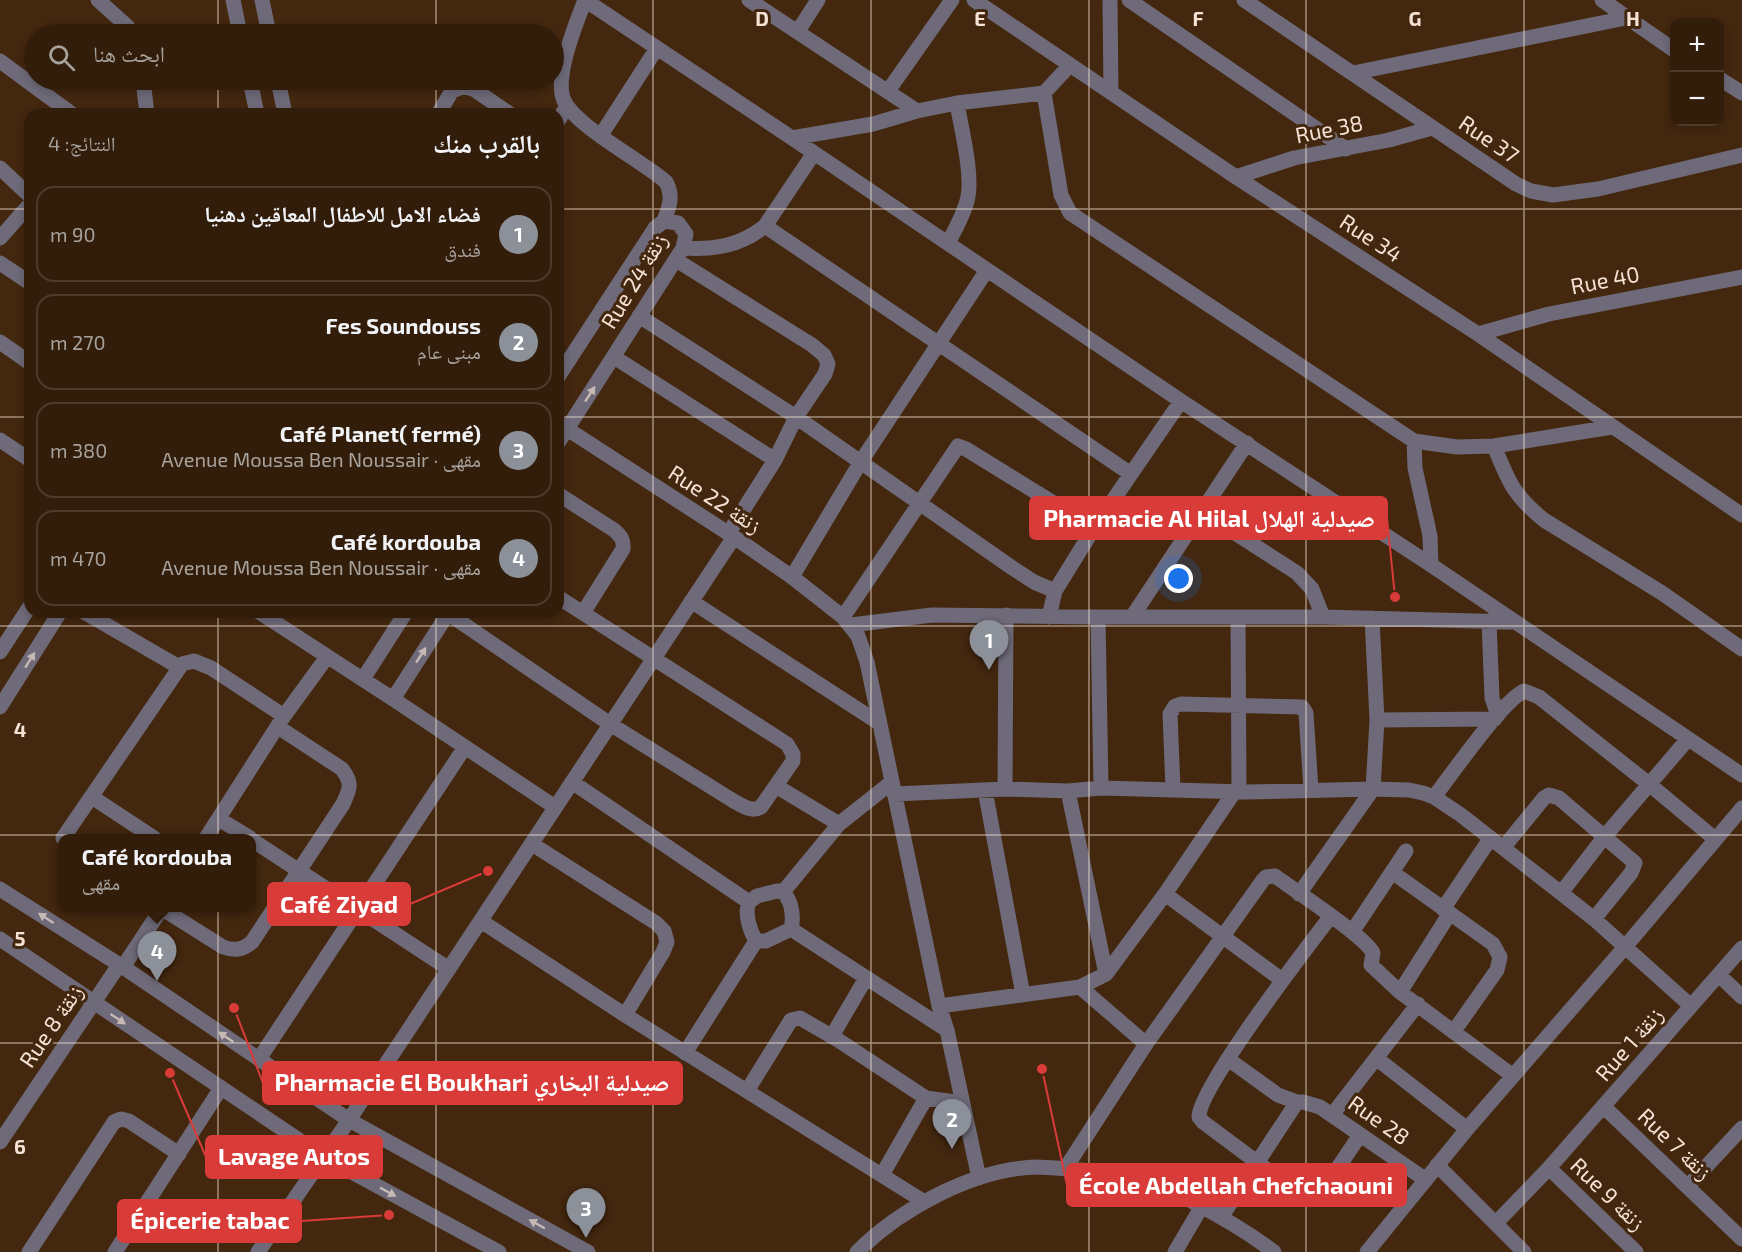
<!DOCTYPE html>
<html lang="ar">
<meta charset="utf-8">
<style>
:root{--surface:#321d0b;--page:#3d2a19;--text:#f1f3f6;--muted:#a8a29d;--line:#4d3b2c;--accent:#8c9099}
body{margin:0;font-family:"Exo 2","Noto Naskh Arabic",sans-serif;background:var(--page);color:var(--text);direction:rtl}
.controls{position:absolute;right:18px;top:18px;display:grid;overflow:hidden;border-radius:12px;box-shadow:0 3px 9px #0003}
.controls button{width:54px;height:54px;display:grid;place-items:center;padding:0;border:0;border-bottom:2px solid var(--line);background:var(--surface);color:var(--text);font:30px sans-serif}
.you{position:absolute;left:1179px;top:579px;width:21px;height:21px;margin:-15px;border:4px solid #fff;border-radius:50%;background:#1a73e8;box-shadow:0 0 0 9px #1a73e833}
.badge{display:grid;place-items:center;width:39px;height:39px;border-radius:50%;background:var(--accent);color:#fff;font-size:20px;font-weight:700}
.pin{position:absolute;translate:-50% -50px;filter:drop-shadow(0 2px 3px #0008)}
.pin::after{content:'';position:absolute;top:32px;width:21px;height:18px;background:inherit;clip-path:polygon(0 0,100% 0,50% 100%)}
.popup{position:absolute;left:58px;top:834px;width:198px;height:78px;box-sizing:border-box;display:grid;place-content:center;border-radius:12px;background:var(--surface);filter:drop-shadow(0 2px 4px #0005);font-size:20px;white-space:nowrap;color:var(--muted)}
.popup b{font-size:22px;color:var(--text)}
.popup::after{content:'';position:absolute;left:50%;top:100%;margin-left:-12px;border:12px solid transparent;border-top-color:var(--surface)}
.list{margin:0;padding:0;list-style:none}
h2{display:flex;justify-content:space-between;align-items:center;height:78px;margin:0;padding:0 24px;font-size:26px}
h2 small{font-size:20px;font-weight:400;color:var(--muted)}
.list li{display:grid;grid-template-columns:39px 1fr auto;gap:18px;align-items:center;box-sizing:border-box;height:96px;margin:0 12px 12px;padding:0 12px;border:2px solid var(--line);border-radius:18px}
.list b{display:block;font-size:22px;white-space:nowrap}
.list p{margin:0;font-size:20px;white-space:nowrap;color:var(--muted)}
.list em{font-size:20px;font-style:normal;color:var(--muted)}
.icon{flex:none;width:33px;height:33px;fill:none;stroke:currentColor;stroke-width:2;stroke-linecap:round;stroke-linejoin:round}
.map{position:relative;flex:none;width:1742px;height:1252px;overflow:hidden;direction:ltr}
.search{position:absolute;background:var(--surface);box-shadow:0 3px 9px #0003;left:24px;top:24px;width:540px;height:66px;display:flex;align-items:center;gap:15px;box-sizing:border-box;padding:0 21px;border-radius:33px;color:var(--muted);font-size:22px}
.panel{position:absolute;background:var(--surface);box-shadow:0 3px 9px #0003;left:24px;top:108px;width:540px;height:510px;border-radius:18px;direction:rtl}
.map>svg:first-child{display:block}
</style>
<div class="map">
<svg width="1742" height="1252" viewBox="0 0 1742 1252">
<rect width="100%" height="100%" fill="#43270f"/>
<g fill="none" stroke-linecap="round" stroke-linejoin="round">
<path stroke="#6e6a79" stroke-width="15" d="M98 0 127 26 132 34
M233 0 240 34
M262 0 269 34
M585 0 792 138 1181 401 1431 565 1742 775
M585 0C576 23 555 75 563 98 572 125 643 161 666 182 674 196 669 207 664 221
M749 0 917 111
M974 0 1236 177 1478 334 1742 515
M1110 0 1111 92
M1129 0 1346 149
M1244 0 1516 184 1531 191 1553 195 1598 189 1742 155
M1602 0 1674 50
M798 31 818 0
M0 61 72 114
M1353 73 1626 18
M1720 79 1742 93
M143 80 147 114
M250 80 257 114
M278 80 285 114
M888 91 952 0
M1044 93 1061 195 1070 213 1414 441 1457 447 1494 446 1612 427
M438 114 452 91 464 86 475 90 510 114
M558 121 567 106
M601 135 657 48
M792 138 873 124 917 111 957 103 1044 93 1070 65
M0 168 30 196
M1236 177 1294 158 1389 140 1432 128
M765 226 1131 474
M0 238 30 204
M948 243C955 230 963 216 967 201 974 177 961 128 957 103
M683 248C714 250 740 246 765 226L814 153
M676 260 812 345 824 355 828 364 825 374 796 417 775 460 728 534
M0 263 30 283
M639 316 796 417 1011 567 1034 582 1055 591
M1478 334 1549 314 1742 277
M0 342 30 363
M614 357 775 460
M558 377 655 228 664 221 678 223 686 234 683 248 558 443
M558 423 734 537 792 577 843 617 858 636 867 662 939 1006 947 1030 979 1178
M0 440 30 460
M1414 441 1415 468 1430 536 1431 565
M1494 446C1509 482 1513 495 1544 520L1662 593 1742 649
M558 494 614 530C621 536 624 540 623 549L583 613
M1201 511 1297 573 1312 589 1323 617
M792 577 860 463 987 270
M691 601 879 723
M84 612 179 667
M259 612 393 699 555 807
M446 612 610 724 732 800C742 805 751 813 761 807L793 761V754L787 744 558 597
M843 617 958 446 966 449 1094 528
M1049 617 1055 591 1094 528 1181 401
M1098 617 1101 788
M1132 617 1247 443
M1238 617 1239 791
M1489 621 1492 698 1498 715
M851 625 932 615 1098 617H1323L1513 622
M0 652 30 606
M363 679 406 612
M393 699 449 612
M0 707 60 612
M1377 720 1495 719
M572 782 749 902
M776 786 839 824
M1005 789 1006 615
M1173 789 1170 714 1175 706 1181 704 1302 707 1306 713 1311 790
M985 790 1023 995
M1068 791 1106 974
M894 794 1005 789 1068 791 1101 788 1246 792 1373 789 1409 790 1423 793 1434 797 1461 815 1561 893 1594 919 1691 1006
M92 797 154 838
M1434 797C1452 774 1502 701 1524 691L1539 697 1649 784 1715 839
M219 819 250 838
M63 838 182 664 194 661 211 668 284 716
M206 838 284 716 327 657
M252 840 449 969
M532 844 656 923 664 931 667 942 663 952 625 1015
M1503 848 1544 798 1549 795 1559 798 1635 863 1631 873 1594 919
M1392 872 1493 944 1500 957 1497 970 1454 1031
M777 891 783 892C792 901 794 917 791 929L766 941H756C750 931 744 913 749 902L757 896Z
M783 892 839 824 892 782
M1561 893 1605 836 1688 739
M1165 894 1282 980
M1299 894 1373 789 1377 720 1372 618
M161 908 223 947C235 951 242 950 252 942L343 804C350 788 353 784 342 769L278 727
M1443 909 1490 839
M1331 916C1308 946 1198 1089 1199 1117L1203 1122 1301 1195 1312 1199 1321 1193 1360 1135
M481 921 625 1015 923 1201
M791 929 947 1030
M1352 932 1406 851
M123 967 162 908
M1719 975 1742 997
M1080 987 1146 1044
M1400 992 1450 913
M939 1006 1080 987 1106 974 1165 894 1235 791
M832 1036 866 978
M685 1053 756 941
M1376 1058 1467 1129
M259 1059 465 747
M1228 1059 1278 1095 1297 1102
M747 1091 791 1020 800 1018 838 1040 926 1098 962 1103
M1603 1106 1742 1239
M1332 1115 1418 1004
M0 1142 119 965
M1437 1165 1524 1252
M1549 1168 1636 1252
M1065 1169 1146 1044 1263 880 1266 877 1275 876C1294 890 1365 936 1373 953L1371 965 1400 992 1513 1076
M882 1175 926 1098
M1688 1186 1742 1128
M1222 1216 1297 1102H1303L1320 1107 1426 1180
M1496 1223 1549 1168 1742 948
M29 1252 114 1122 121 1119 129 1121 179 1154
M115 1252 221 1088
M258 1252 349 1120 734 537
M857 1252C900 1209 972 1170 1034 1167 1049 1167 1065 1169 1080 1170 1107 1172 1134 1175 1160 1185 1171 1190 1182 1196 1193 1202 1222 1217 1248 1232 1274 1252
M1175 1252 1202 1206
M1367 1252 1467 1129 1625 947 1742 808"/>
<path stroke="#6e6a79" stroke-width="15" d="M0 889 123 967 349 1120 588 1252
M0 939 324 1157 499 1252"/>
</g>
<defs><path id="oneway-solid" d="M-6-.8H1V-3.2L6.5 0L1 3.2V.8H-6Z" transform="scale(1.5)"/></defs>
<g fill="#c6b9b5">
<use href="#oneway-solid" transform="translate(590 394) rotate(-57)"/>
<use href="#oneway-solid" transform="translate(421 655) rotate(-57)"/>
<use href="#oneway-solid" transform="translate(30 660) rotate(-58)"/>
<use href="#oneway-solid" transform="translate(46 918) rotate(-147)"/>
<use href="#oneway-solid" transform="translate(118 1019) rotate(34)"/>
<use href="#oneway-solid" transform="translate(226 1037) rotate(-146)"/>
<use href="#oneway-solid" transform="translate(388 1192) rotate(29)"/>
<use href="#oneway-solid" transform="translate(537 1224) rotate(-151)"/>
</g>
<path fill="none" stroke="#f6e3d6" stroke-width="1.5" stroke-opacity="0.55" d="M218 0V34M436 0V34M653 0V1252M871 0V1252M1089 0V1252M1306 0V1252M1524 0V1252M218 80V114M436 80V114M0 209H30M558 209H1742M0 417H30M558 417H1742M218 612V1252M436 612V1252M0 626H1742M0 835H1742M0 1043H1742"/>
<g text-anchor="middle" stroke-width="6" stroke-linejoin="round" paint-order="stroke">
<g font-size="22" fill="#f6e3d6" stroke="#43270f">
<text transform="translate(1329 129) rotate(-11)" y="8">Rue 38</text>
<text transform="translate(1489 139) rotate(34)" y="8">Rue 37</text>
<text transform="translate(1371 238) rotate(33)" y="8">Rue 34</text>
<text transform="translate(1605 280) rotate(-11)" y="8">Rue 40</text>
<text transform="translate(634 281) rotate(-59)" y="8">Rue 24 زنقة</text>
<text transform="translate(715 499) rotate(33)" y="8">Rue 22 زنقة</text>
<text transform="translate(51 1026) rotate(-56)" y="8">Rue 8 زنقة</text>
<text transform="translate(1629 1044) rotate(-49)" y="8">Rue 1 زنقة</text>
<text transform="translate(1379 1120) rotate(35)" y="8">Rue 28</text>
<text transform="translate(1675 1144) rotate(44)" y="8">Rue 7 زنقة</text>
<text transform="translate(1608 1194) rotate(44)" y="8">Rue 9 زنقة</text>
</g>
</g>
<g font-size="20" text-anchor="middle" font-weight="bold" fill="#f6e3d6" stroke="#43270f" stroke-width="6" stroke-linejoin="round" paint-order="stroke">
<text x="762" y="26">D</text>
<text x="980" y="26">E</text>
<text x="1198" y="26">F</text>
<text x="1415" y="26">G</text>
<text x="1633" y="26">H</text>
<text x="20" y="737">4</text>
<text x="20" y="946">5</text>
<text x="20" y="1154">6</text>
</g>
<path fill="none" stroke="#d93b39" stroke-width="2" d="M1395 597L1387 518M488 871L410 904M234 1008L263 1083M170 1073L206 1157M1042 1069L1067 1185M389 1215L301 1221"/>
<g fill="#d93b39" stroke="#43270f" stroke-width="2">
<circle cx="1395" cy="597" r="6"/>
<circle cx="488" cy="871" r="6"/>
<circle cx="234" cy="1008" r="6"/>
<circle cx="170" cy="1073" r="6"/>
<circle cx="1042" cy="1069" r="6"/>
<circle cx="389" cy="1215" r="6"/>
</g>
<g fill="#d93b39" stroke="#d93b39" stroke-width="2">
<rect x="1030" y="497" width="357" height="42" rx="6"/>
<rect x="268" y="883" width="142" height="42" rx="6"/>
<rect x="263" y="1062" width="419" height="42" rx="6"/>
<rect x="206" y="1136" width="176" height="42" rx="6"/>
<rect x="1067" y="1164" width="339" height="42" rx="6"/>
<rect x="118" y="1200" width="183" height="42" rx="6"/>
</g>
<g font-size="24" text-anchor="middle" font-weight="bold" fill="#fff">
<text x="1209" y="527">Pharmacie Al Hilal صيدلية الهلال</text>
<text x="339" y="913">Café Ziyad</text>
<text x="472" y="1091">Pharmacie El Boukhari صيدلية البخاري</text>
<text x="294" y="1165">Lavage Autos</text>
<text x="1236" y="1194">École Abdellah Chefchaouni</text>
<text x="210" y="1229">Épicerie tabac</text>
</g>
</svg>
<div class="controls">
<button>+</button>
<button>−</button>
</div>
<div class="you"></div>
<div class="pin badge" style="left:989px;top:670px">1</div>
<div class="pin badge" style="left:952px;top:1149px">2</div>
<div class="pin badge" style="left:586px;top:1238px">3</div>
<div class="pin badge" style="left:157px;top:981px">4</div>
<div class="popup"><b>Café kordouba</b>مقهى</div>
<div class="search"><svg class="icon" aria-label="search" viewBox="0 0 24 24"><circle cx="10" cy="10" r="6"/><path d="M15 15l6 6"/></svg>ابحث هنا</div>
<section class="panel">
<h2>بالقرب منك<small>النتائج: 4</small></h2>
<ul class="list">
<li><span class="badge">1</span><div><b>فضاء الامل للاطفال المعاقين دهنيا</b><p>فندق</p></div><em>90 m</em></li>
<li><span class="badge">2</span><div><b>Fes Soundouss</b><p>مبنى عام</p></div><em>270 m</em></li>
<li><span class="badge">3</span><div><b>Café Planet( fermé)</b><p>مقهى · Avenue Moussa Ben Noussair</p></div><em>380 m</em></li>
<li><span class="badge">4</span><div><b>Café kordouba</b><p>مقهى · Avenue Moussa Ben Noussair</p></div><em>470 m</em></li>
</ul>
</section>
</div>
